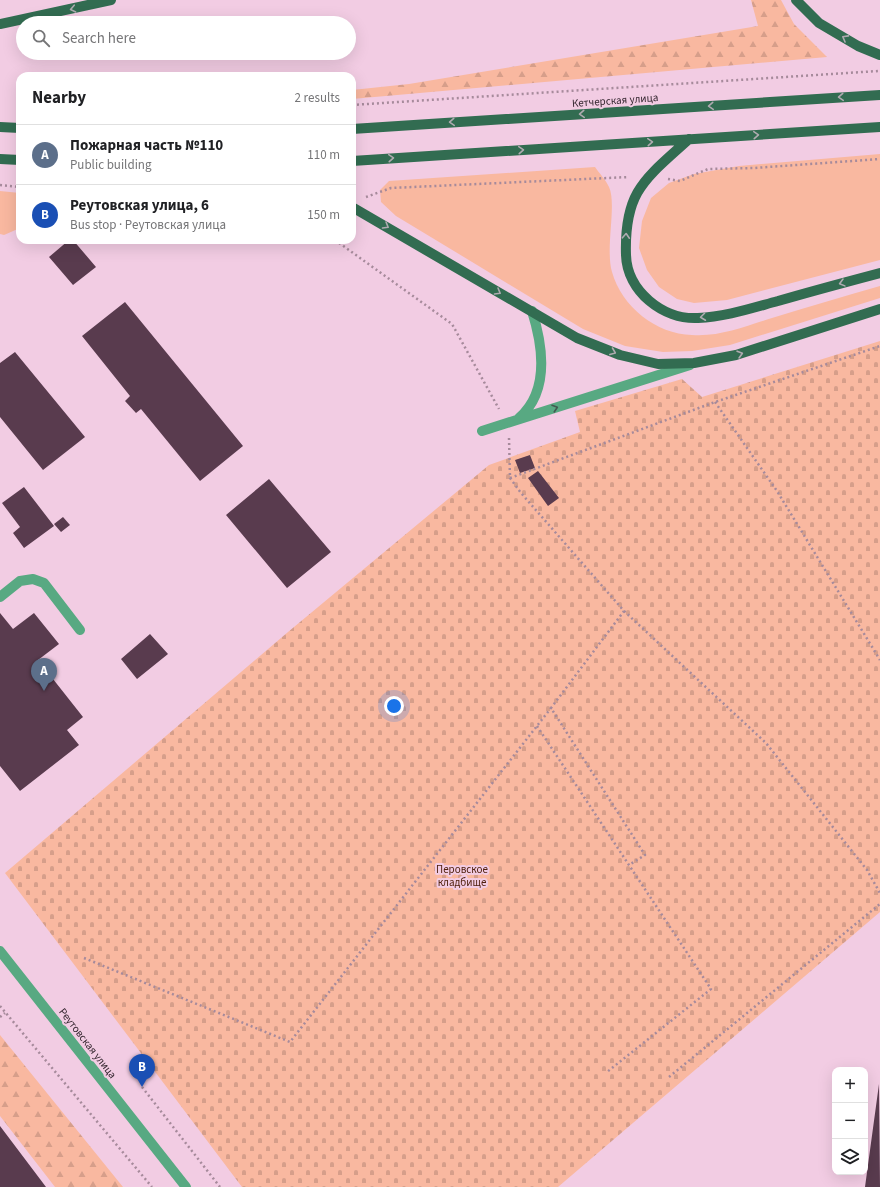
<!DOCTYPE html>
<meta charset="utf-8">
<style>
:root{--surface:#fff;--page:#f2f2f2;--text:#202124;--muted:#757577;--line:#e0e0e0;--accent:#2c6248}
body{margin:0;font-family:"Source Sans 3",sans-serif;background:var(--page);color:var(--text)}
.controls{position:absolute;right:12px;bottom:12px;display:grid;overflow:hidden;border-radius:8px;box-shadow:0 4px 16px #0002}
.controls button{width:36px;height:36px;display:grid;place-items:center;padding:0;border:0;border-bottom:1px solid var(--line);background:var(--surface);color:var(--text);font:20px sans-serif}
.you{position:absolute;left:394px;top:706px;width:14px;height:14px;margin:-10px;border:3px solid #fff;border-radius:50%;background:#1a73e8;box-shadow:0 0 0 6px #1a73e833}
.badge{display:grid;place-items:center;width:26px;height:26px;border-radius:50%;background:var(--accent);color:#fff;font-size:13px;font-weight:700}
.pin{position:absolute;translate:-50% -33px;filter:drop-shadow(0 1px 2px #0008)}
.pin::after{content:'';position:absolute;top:21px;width:14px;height:12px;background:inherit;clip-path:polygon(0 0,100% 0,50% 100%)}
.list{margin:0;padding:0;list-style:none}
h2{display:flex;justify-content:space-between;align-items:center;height:52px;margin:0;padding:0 16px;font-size:17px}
h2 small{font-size:13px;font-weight:400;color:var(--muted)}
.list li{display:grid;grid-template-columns:26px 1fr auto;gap:12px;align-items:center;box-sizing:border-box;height:60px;padding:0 16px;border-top:1px solid var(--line)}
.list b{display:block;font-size:15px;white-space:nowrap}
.list p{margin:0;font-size:13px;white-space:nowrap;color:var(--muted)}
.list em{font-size:13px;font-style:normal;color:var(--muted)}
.icon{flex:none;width:22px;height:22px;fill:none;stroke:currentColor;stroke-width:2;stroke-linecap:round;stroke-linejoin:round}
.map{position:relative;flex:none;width:880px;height:1187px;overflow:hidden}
.search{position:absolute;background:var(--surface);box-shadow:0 4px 16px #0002;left:16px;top:16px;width:340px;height:44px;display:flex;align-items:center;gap:10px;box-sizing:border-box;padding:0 14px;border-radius:22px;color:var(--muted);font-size:15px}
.panel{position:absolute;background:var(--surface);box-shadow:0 4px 16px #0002;left:16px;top:72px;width:340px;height:172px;border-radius:12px}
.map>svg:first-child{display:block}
</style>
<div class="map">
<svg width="880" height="1187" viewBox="0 0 880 1187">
<defs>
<pattern id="forest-firs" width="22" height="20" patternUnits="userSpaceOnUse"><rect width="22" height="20" fill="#f9b8a0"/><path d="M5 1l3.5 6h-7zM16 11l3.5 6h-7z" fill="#d69e8a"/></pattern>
<pattern id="cemetery-stones" width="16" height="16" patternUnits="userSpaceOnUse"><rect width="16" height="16" fill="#f9b8a0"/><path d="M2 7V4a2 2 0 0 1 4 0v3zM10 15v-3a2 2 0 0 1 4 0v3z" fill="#d69e8a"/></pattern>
</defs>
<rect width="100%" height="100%" fill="#f2cce3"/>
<path fill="#f9b8a0" d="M880 154V260L727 300 694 303 677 299 659 287 647 270 639 248 642 221 651 198 669 183 694 174 739 166Z
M595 167C599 173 606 180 609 187 617 204 605 248 612 272 622 307 656 334 692 335 720 337 746 326 772 318 808 307 844 296 880 286V298L730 345 692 351 663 352 625 346 583 329 396 216 381 202 380 190 389 181Z
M0 191 20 193V228L4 235 0 234Z"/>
<path fill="url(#forest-firs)" d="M751 0H781L794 24 827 57 352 99V90L409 84 758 26Z
M0 1035 123 1187H55L0 1116Z"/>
<path fill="url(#cemetery-stones)" d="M880 341V912L558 1187H242L5 873 288 632 489 465 580 432 575 411 682 379 702 397Z"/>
<path fill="#593b4e" d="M69 240H73L96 267 73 285 49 257Z
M125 302 243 446 200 481 141 409 136 413 125 401 130 396 82 336Z
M15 352 85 437 43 470 0 417V363Z
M530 455 535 468 520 473 515 460Z
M538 471 559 498 548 506 528 478Z
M269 479 331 552 287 588 226 515Z
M24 487 54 526 24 548 13 533 20 527 2 503Z
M63 517 70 525 61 532 54 524Z
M0 613 13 629 34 613 59 644 38 660 83 717 67 730 79 745 20 791 0 766Z
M150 634 168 654 137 679 121 659Z
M879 1084 880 1187H865Z
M0 1126 46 1187H0Z"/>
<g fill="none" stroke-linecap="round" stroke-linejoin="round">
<path stroke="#a68a9b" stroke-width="2.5" stroke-dasharray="2 3" stroke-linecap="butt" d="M352 105 878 71
M668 179 680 181 708 169 754 168 880 159
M0 185 20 187
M366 197 391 188 629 177
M335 240 452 324 499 409
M715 402 777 491 880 660
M509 438 510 478 521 493 624 611 551 708 645 855 629 865
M510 478 715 402 880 346
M624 611 766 743 867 870 880 893
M537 726 711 989 607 1072
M84 958 290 1042 551 708
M0 1006 152 1187
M0 1017 5 1013
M669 1077 880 904
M142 1087 220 1187"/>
<path stroke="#58a982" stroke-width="10" d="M519 418C550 391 543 346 532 311
M482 431 690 365
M0 597 20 581 33 579 44 583 80 630
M0 951 186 1187"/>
<path stroke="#326c51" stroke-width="10" d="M796 0 819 23 858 46 880 55
M0 24 111 0
M0 127 20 128
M352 129 880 95
M689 139C645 179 624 191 626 255 627 291 663 320 698 318 725 317 752 308 778 301 812 291 846 282 880 273
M0 159 20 160
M352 161 880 127
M352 207 577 338 620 355 658 364 694 363 736 355 880 309"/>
</g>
<defs><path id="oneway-chevron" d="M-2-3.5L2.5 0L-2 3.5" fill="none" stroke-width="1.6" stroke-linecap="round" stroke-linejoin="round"/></defs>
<g stroke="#afaab0">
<use href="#oneway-chevron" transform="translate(73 9) rotate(168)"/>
<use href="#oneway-chevron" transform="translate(845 38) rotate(-151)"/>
<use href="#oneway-chevron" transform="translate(841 97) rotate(176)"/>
<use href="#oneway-chevron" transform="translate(711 106) rotate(176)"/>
<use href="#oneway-chevron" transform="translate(582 114) rotate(176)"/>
<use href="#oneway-chevron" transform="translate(452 122) rotate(176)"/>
<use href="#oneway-chevron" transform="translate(756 135) rotate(-4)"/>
<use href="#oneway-chevron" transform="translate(650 142) rotate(-4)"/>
<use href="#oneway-chevron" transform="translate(521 150) rotate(-4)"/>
<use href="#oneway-chevron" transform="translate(391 158) rotate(-4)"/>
<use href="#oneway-chevron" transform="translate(386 226) rotate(30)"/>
<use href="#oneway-chevron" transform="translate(626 236) rotate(-87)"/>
<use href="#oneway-chevron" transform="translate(842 283) rotate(165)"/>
<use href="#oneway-chevron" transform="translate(498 292) rotate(30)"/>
<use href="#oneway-chevron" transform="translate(703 317) rotate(173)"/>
<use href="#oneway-chevron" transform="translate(613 352) rotate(22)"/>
<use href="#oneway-chevron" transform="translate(740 354) rotate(-16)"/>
</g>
<use stroke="#425a50" href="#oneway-chevron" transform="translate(555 408) rotate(-18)"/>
<g text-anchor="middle" stroke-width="4" stroke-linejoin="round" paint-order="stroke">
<g font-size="11" fill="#33252e" stroke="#f2cce3">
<text transform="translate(615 100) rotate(-4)" y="4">Кетчерская улица</text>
<text transform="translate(88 1043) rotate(52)" y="4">Реутовская улица</text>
</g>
<g font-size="11" fill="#50210e" stroke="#f2cce3">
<text x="462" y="873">Перовское<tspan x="462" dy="13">кладбище</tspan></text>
</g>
</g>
</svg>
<div class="controls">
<button>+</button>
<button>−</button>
<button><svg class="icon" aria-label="layers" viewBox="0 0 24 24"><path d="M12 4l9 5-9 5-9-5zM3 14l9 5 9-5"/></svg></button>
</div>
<div class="you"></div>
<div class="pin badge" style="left:44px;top:691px;background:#5c6f8a">A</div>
<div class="pin badge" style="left:142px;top:1087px;background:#1a4fb4">B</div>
<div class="search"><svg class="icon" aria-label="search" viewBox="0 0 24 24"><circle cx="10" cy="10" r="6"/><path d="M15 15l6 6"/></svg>Search here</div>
<section class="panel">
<h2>Nearby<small>2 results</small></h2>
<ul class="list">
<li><span class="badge" style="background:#5c6f8a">A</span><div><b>Пожарная часть №110</b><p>Public building</p></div><em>110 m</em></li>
<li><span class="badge" style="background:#1a4fb4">B</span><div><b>Реутовская улица, 6</b><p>Bus stop · Реутовская улица</p></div><em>150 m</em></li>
</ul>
</section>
</div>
